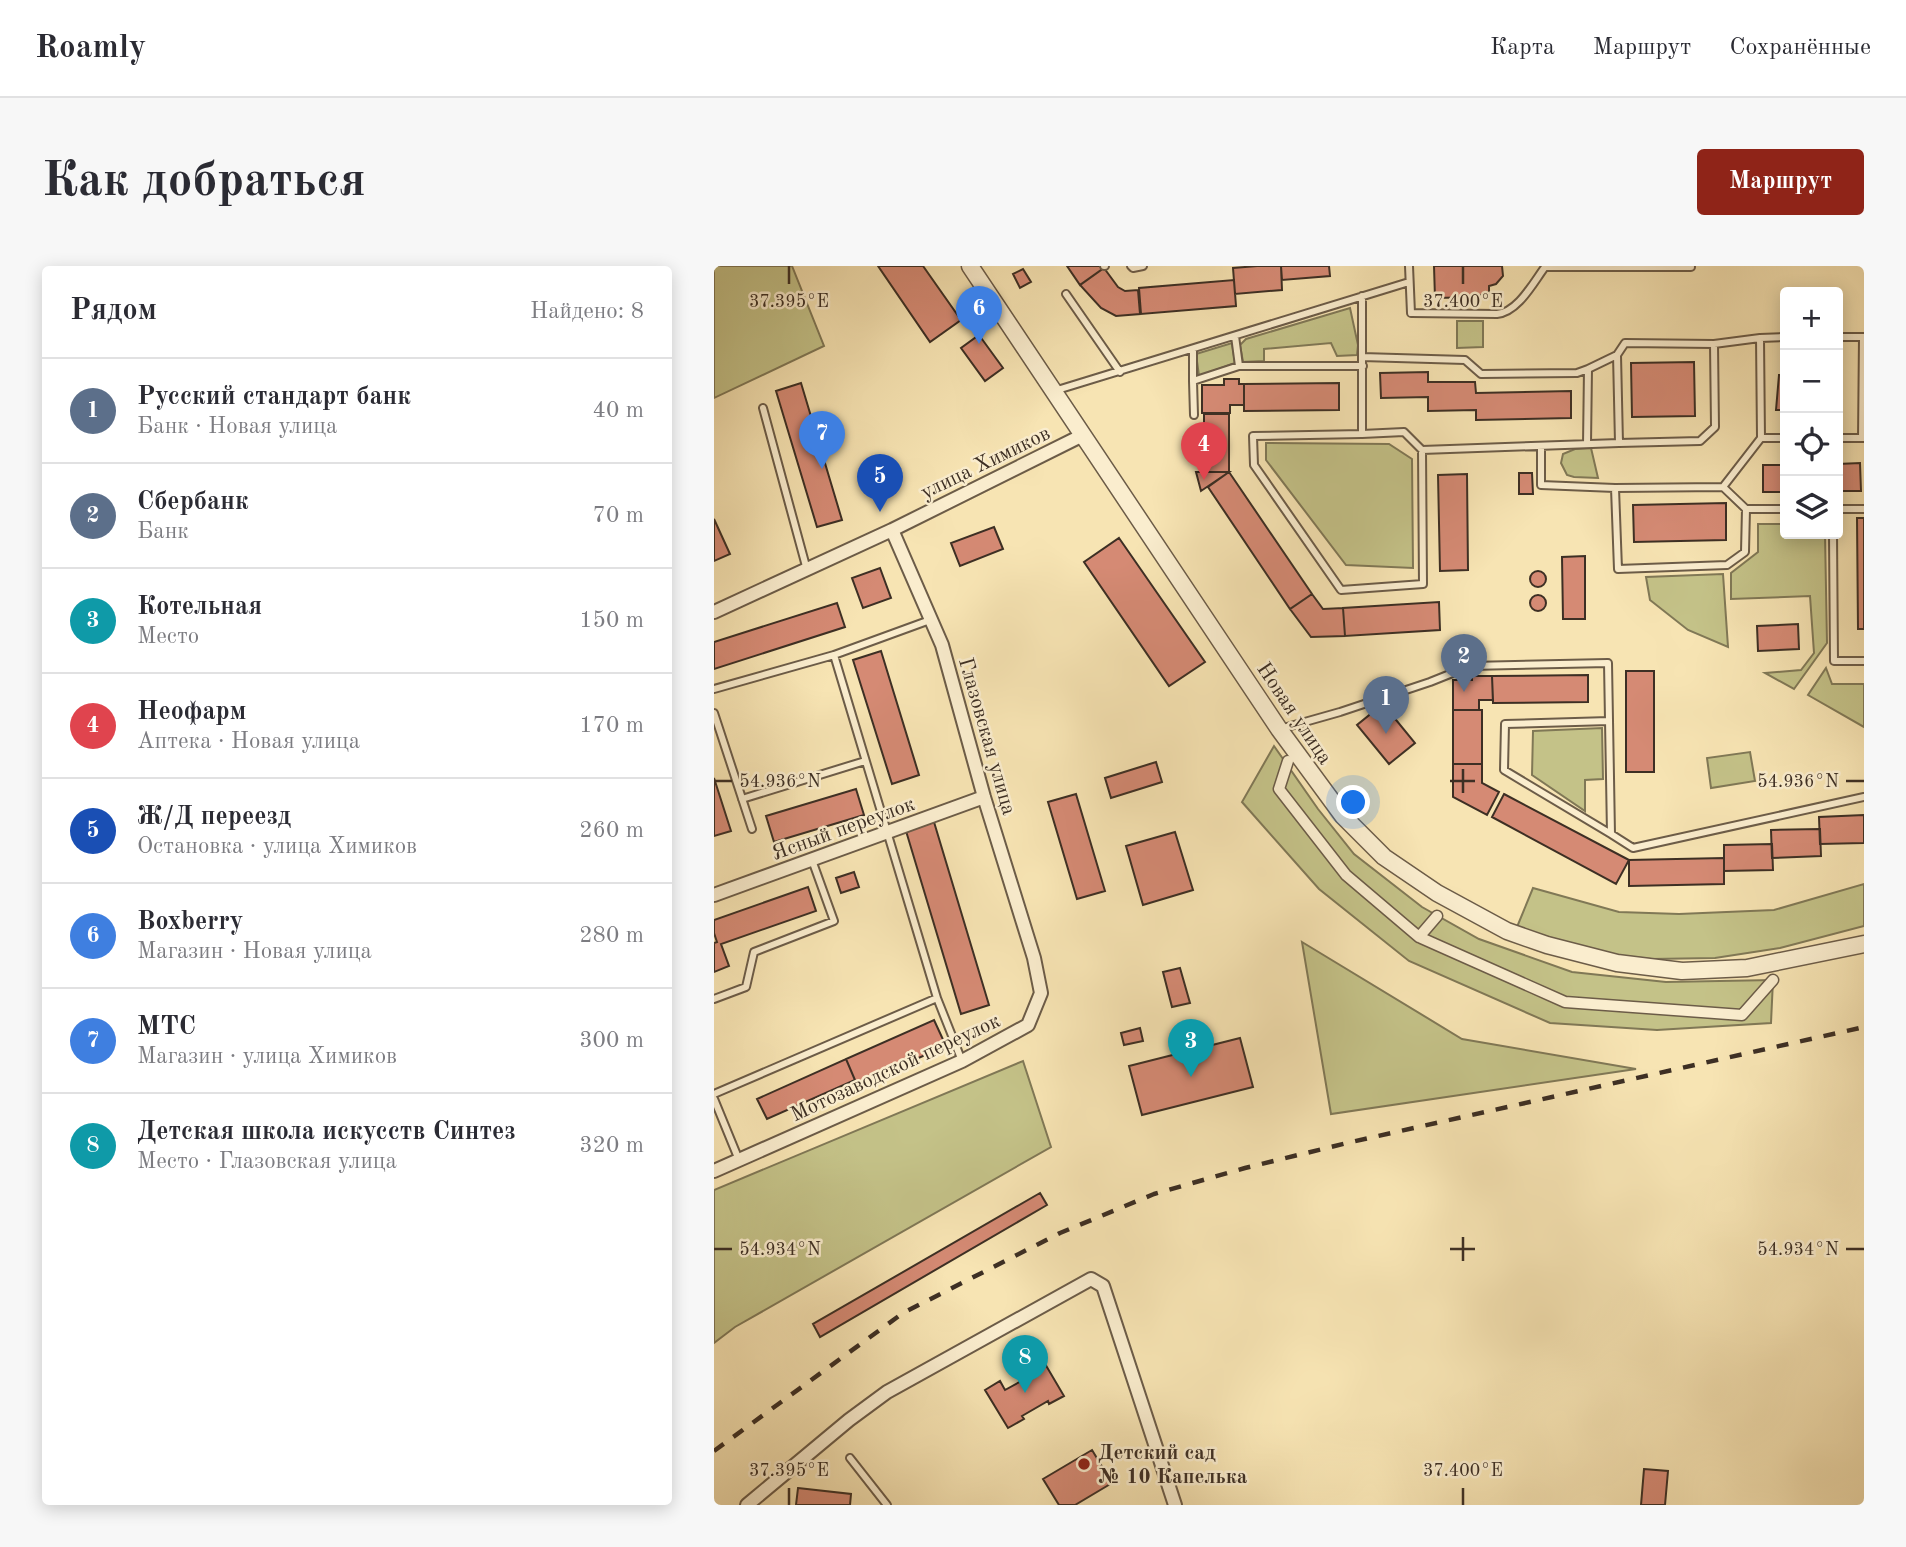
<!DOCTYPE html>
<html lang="ru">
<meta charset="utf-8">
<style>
:root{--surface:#fff;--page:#f7f7f7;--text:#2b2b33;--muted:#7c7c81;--line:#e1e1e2;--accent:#8f2418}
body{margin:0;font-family:"Old Standard TT",serif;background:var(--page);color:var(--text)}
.controls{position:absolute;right:21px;top:21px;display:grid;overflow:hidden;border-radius:7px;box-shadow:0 4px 18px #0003}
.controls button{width:63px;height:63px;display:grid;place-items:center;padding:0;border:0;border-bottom:2px solid var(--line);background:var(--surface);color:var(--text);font:35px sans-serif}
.you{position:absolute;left:640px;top:537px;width:24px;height:24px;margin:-18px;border:5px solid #fff;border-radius:50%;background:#1a73e8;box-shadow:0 0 0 10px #1a73e833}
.badge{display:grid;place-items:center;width:46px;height:46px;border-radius:50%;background:var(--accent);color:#fff;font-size:23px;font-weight:700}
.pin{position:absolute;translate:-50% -58px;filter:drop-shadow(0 2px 4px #0008)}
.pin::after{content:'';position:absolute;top:37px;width:24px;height:21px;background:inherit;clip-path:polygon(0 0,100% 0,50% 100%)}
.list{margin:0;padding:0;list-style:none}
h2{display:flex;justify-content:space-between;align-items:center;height:91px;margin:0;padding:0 28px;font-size:30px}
h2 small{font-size:23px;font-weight:400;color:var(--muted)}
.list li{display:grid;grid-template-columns:46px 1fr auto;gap:21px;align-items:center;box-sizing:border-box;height:105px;padding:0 28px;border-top:2px solid var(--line)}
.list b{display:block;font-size:26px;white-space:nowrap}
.list p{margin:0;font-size:23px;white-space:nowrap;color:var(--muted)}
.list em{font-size:23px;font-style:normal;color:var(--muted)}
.icon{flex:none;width:38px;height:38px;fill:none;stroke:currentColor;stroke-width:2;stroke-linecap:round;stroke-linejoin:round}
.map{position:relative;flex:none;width:1150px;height:1239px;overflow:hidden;border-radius:7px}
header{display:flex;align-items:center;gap:42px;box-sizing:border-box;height:98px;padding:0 35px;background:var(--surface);border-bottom:2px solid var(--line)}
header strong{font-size:33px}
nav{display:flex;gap:38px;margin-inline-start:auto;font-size:24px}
.intro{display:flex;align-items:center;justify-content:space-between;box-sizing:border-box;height:168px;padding:0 42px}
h1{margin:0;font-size:49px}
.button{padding:18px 32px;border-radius:7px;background:var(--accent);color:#fff;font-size:24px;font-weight:700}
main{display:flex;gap:42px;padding:0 42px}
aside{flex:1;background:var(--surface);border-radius:7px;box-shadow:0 4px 18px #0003}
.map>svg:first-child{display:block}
</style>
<header>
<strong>Roamly</strong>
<nav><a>Карта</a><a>Маршрут</a><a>Сохранённые</a></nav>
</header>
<div class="intro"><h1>Как добраться</h1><a class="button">Маршрут</a></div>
<main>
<aside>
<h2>Рядом<small>Найдено: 8</small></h2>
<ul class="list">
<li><span class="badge" style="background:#5c6f8a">1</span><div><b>Русский стандарт банк</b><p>Банк · Новая улица</p></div><em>40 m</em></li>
<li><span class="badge" style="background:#5c6f8a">2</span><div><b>Сбербанк</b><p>Банк</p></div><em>70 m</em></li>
<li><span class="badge" style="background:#0f9aa8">3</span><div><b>Котельная</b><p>Место</p></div><em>150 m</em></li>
<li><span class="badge" style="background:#e0444e">4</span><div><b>Неофарм</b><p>Аптека · Новая улица</p></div><em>170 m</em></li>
<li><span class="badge" style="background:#1a4fb4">5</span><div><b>Ж/Д переезд</b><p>Остановка · улица Химиков</p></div><em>260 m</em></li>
<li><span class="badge" style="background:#3f7fe0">6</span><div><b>Boxberry</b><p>Магазин · Новая улица</p></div><em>280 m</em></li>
<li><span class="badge" style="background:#3f7fe0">7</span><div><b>МТС</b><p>Магазин · улица Химиков</p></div><em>300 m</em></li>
<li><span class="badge" style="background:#0f9aa8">8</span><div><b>Детская школа искусств Синтез</b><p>Место · Глазовская улица</p></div><em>320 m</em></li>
</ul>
</aside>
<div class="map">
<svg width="1150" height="1239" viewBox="0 0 1150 1239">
<rect width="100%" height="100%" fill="#f7e4b3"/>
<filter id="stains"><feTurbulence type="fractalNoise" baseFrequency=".00286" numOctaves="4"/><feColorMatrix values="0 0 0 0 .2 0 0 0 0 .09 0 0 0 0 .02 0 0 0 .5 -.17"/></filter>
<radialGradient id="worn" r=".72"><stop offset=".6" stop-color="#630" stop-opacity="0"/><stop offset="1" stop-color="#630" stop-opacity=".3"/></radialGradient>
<path fill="#c4c288" stroke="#807856" stroke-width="2" d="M0 0H78L110 80 0 132Z
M636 42 644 79 643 89 623 90 617 77 550 83V95L529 96 526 79 532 73Z
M743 55H769V81L743 82Z
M518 77 521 97 485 110 482 88Z
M552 177 675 178 698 193 699 302 632 299 552 194Z
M877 182 884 212 860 211 853 209 847 197 849 188 861 183Z
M1044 258H1071V268H1111L1113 377 1080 423 1051 407 1087 404 1100 387 1096 330 1017 333V307L1044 286Z
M1009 308 1014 381 974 364 936 334 932 311Z
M1112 402 1118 418H1150V461L1094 429Z
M888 462 889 513 871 514V545L818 509 819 465Z
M560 480 604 543 640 588 708 641 765 673 858 706 952 716 1059 714 1057 757 943 764 836 757 695 695 605 623 528 536Z
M1036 486 1041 515 997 522 993 492Z
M1150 618V660L1066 682 1001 692 937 693 875 686 803 661 819 622 905 646 965 648 1060 644Z
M588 676 748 773 922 803 617 848Z
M309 795 337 881 21 1061 0 1077V924Z"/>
<path fill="#d58a74" stroke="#3d2f24" stroke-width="2" d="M164 0H209L247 54 216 76Z
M353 0H389L390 2 366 19Z
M543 0H567L568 24 521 28 519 2Z
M567 0H615L616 10 568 14Z
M720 0H788L789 10 782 18 775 20V29H766V31L721 32Z
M390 2 404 21 411 25 424 24 426 48 402 50 387 42 366 19Z
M309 3 317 16 306 22 299 8Z
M520 14 522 40 427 48 425 22Z
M265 69 289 102 271 115 247 82Z
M1069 92H1071V144H1062L1065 109H1069Z
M980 96 981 150 918 151 917 97Z
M714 106V116H761L762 127 857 125V152L762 154V144L714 145V131L667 132 666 107Z
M510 113H525V118H530V139H516V147H488V119H510Z
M87 117 128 254 103 261 62 125Z
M625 117V144L530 145V118Z
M490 148H515V206H490Z
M1146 197 1147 225H1124V198Z
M1049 199H1071V226H1049Z
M482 206H515L487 225Z
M515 206 598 328 576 343 494 221Z
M805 207H818L819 228H805Z
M753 208 754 304 726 305 724 209Z
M1012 237V274L920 276 919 239Z
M1143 252H1150V363H1144Z
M0 253 16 288 0 295Z
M280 261 289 283 246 300 237 277Z
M405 272 491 396 455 420 370 296Z
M871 290V353H849L848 291Z
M166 302 177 332 149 342 138 312Z
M816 313a8 8 0 1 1 16 0a8 8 0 1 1-16 0Z
M598 328 609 343 629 342 631 370 597 371 576 343Z
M816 337a8 8 0 1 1 16 0a8 8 0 1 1-16 0Z
M725 336 726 364 631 370 629 342Z
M123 337 131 361 0 403V376Z
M1084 358 1085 383 1044 385 1043 360Z
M167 385 205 509 178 518 139 394Z
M912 405H940V506H912Z
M874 409V436L779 437 778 410Z
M758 410H778L779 434H765V444H739V414H758Z
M669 438 701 477 675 498 643 459Z
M739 444H768V498H739Z
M442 496 448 516 397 532 391 512Z
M739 498H768V517L785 526 773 549 739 531Z
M0 512 17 565 0 570Z
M142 523 150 549 60 576 52 550Z
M362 528 391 625 363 633 334 536Z
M790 528 915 594 902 618 778 551Z
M1150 549V577L1106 578 1105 551Z
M220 556 275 739 247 748 192 565Z
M1106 563 1107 590 1058 592 1057 564Z
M461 566 479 624 429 639 412 580Z
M1058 578 1059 604 1010 605V579Z
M1010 592V618L915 620V594Z
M140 606 145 621 127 627 122 612Z
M94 621 102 645 7 678 15 700 0 706V677L3 676 0 667V654Z
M466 702 476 737 458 741 449 706Z
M220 754 232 780 143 819 132 793Z
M426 762 429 775 410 779 407 767Z
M526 772 539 821 428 849 415 800Z
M132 793 141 814 53 853 43 833Z
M326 927 333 939 106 1071 99 1058Z
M327 1091 350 1130 335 1138 334 1135 308 1150 310 1153 294 1162 271 1124 286 1115 291 1124 318 1109 313 1100Z
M378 1184 398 1217 361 1239H345L329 1213Z
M930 1203 954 1205 951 1239H927Z
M84 1222 137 1228 136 1239H82Z"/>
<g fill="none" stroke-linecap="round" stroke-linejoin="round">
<defs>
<path id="service" d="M390 0H391
M417 0 419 2 429 0
M695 0 697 47 783 48C804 46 819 17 831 1H977
M352 28 406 106
M648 30V168L690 166 708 184 905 177 903 89 911 77 1000 78 1046 72 1071 71
M521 70 525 100
M1124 71H1149L1148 172H1150
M1046 72 1047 172H1071
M479 83V115L525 100H649
M648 91 751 94 767 108 863 107 874 103 873 178
M874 103 903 89
M479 115 480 149
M340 125 695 16
M49 142 93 304
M648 168 539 170 540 199 627 324 709 318 708 184
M1124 172H1148
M905 177 986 175 1001 161 1000 78
M827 181V219L901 222 1009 221 1047 172
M901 222 904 303 1013 299 1031 286 1032 243 1009 221
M1032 243H1071
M1124 243H1150
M1119 268 1120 395H1150
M216 354 120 389 223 732
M0 423 120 389
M0 447 38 563
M895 455 791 458 790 504 897 568
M566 463 626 446 716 416 756 400 894 397 897 568 919 582 1150 531
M28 533 151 495
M0 733 32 721 40 686 120 655 98 594
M0 828 223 732 248 795
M0 833 25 894
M136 1192 173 1239"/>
<path id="pedestrian" d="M574 495 565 523 632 609 705 671
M723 650 705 671 851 736 1028 749 1059 714"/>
<path id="minor" d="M0 346 178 264 369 169
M0 629 270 531
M0 905 248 795 314 759 327 727 320 692 270 531 228 379 178 264
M33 1239 135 1154 173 1126 377 1013 389 1020 461 1239"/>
<path id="tertiary" d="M256 0 565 463 629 550 670 591 723 627 793 665 833 679 903 697 968 705 1033 702 1150 678"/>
</defs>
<use href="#service" stroke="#6c5c48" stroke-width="10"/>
<use href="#pedestrian" stroke="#6c5c48" stroke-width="13"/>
<use href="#minor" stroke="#6c5c48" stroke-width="16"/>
<use href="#tertiary" stroke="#6c5c48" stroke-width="19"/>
<use href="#service" stroke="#faedce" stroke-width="6"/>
<use href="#pedestrian" stroke="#faedce" stroke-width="10"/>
<use href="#minor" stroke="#faedce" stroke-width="12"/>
<use href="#tertiary" stroke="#faedce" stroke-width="16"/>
<path stroke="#3d2f24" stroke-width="4.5" stroke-dasharray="12 12" stroke-linecap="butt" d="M0 1185 189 1047 346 967 440 928 531 902 633 877 1150 761"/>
</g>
<path fill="none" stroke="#3d2f24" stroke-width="2.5" d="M75 0V18M749 0V18M749 503V527M0 515H18M736 515H761M1132 515H1150M749 971V995M0 983H18M736 983H761M1132 983H1150M75 1222V1239M749 1222V1239"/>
<circle fill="#8f2418" stroke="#faedce" stroke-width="2.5" cx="370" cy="1198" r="7"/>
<g text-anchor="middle" stroke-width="5" stroke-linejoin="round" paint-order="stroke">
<g font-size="21" fill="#3d2f24" stroke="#faedce">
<text transform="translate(271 196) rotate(-26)" y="7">улица Химиков</text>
<text transform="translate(581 447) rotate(56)" y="7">Новая улица</text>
<text transform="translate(274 470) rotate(74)" y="7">Глазовская улица</text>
<text transform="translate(129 562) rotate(-20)" y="7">Ясный переулок</text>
<text transform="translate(181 801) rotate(-25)" y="7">Мотозаводской переулок</text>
</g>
<g font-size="21" font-weight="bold" fill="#3d2f24" stroke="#faedce" text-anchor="start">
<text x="384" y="1193">Детский сад<tspan x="384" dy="24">№ 10 Капелька</tspan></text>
</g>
</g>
<g font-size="18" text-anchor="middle" fill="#3d2f24" stroke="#faedce" stroke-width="5" stroke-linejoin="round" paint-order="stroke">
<text x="75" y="41">37.395°E</text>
<text x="749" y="41">37.400°E</text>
<text x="66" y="521">54.936°N</text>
<text x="1084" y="521">54.936°N</text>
<text x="66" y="989">54.934°N</text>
<text x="1084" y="989">54.934°N</text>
<text x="75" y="1210">37.395°E</text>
<text x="749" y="1210">37.400°E</text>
</g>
<rect width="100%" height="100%" filter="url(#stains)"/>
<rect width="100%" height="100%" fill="url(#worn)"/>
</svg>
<div class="controls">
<button>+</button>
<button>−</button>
<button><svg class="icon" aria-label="locate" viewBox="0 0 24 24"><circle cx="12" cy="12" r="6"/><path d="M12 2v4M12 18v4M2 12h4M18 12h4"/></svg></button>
<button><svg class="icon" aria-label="layers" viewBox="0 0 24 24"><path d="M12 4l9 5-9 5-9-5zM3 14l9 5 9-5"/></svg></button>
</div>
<div class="you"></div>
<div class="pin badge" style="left:672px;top:468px;background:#5c6f8a">1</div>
<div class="pin badge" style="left:750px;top:426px;background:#5c6f8a">2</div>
<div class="pin badge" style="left:477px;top:811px;background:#0f9aa8">3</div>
<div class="pin badge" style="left:490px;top:214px;background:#e0444e">4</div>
<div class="pin badge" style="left:166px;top:246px;background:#1a4fb4">5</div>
<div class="pin badge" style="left:265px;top:78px;background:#3f7fe0">6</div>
<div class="pin badge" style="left:108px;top:203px;background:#3f7fe0">7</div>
<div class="pin badge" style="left:311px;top:1127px;background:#0f9aa8">8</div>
</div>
</main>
